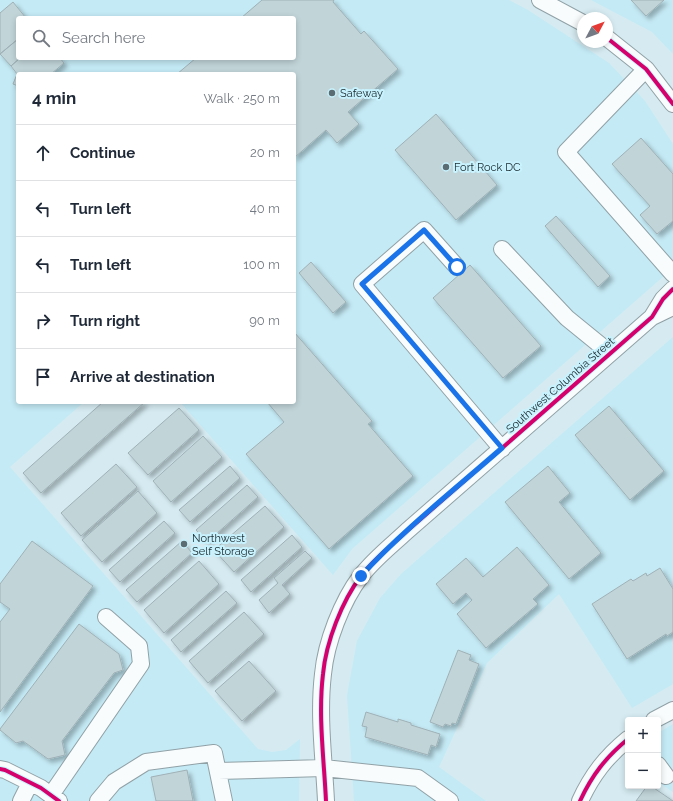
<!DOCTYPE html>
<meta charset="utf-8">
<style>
:root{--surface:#fff;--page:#f6f6f7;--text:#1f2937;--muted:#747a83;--line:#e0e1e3}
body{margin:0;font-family:Raleway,sans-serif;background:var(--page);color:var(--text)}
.controls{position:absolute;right:12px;bottom:12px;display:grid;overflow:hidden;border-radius:4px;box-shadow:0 2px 6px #0003}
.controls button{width:36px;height:36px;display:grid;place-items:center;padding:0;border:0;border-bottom:1px solid var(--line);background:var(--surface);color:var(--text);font:20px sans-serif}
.compass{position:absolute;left:577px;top:12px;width:36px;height:36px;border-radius:50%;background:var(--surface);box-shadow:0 2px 6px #0003;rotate:49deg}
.stop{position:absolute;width:12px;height:12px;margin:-9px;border:3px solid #1a73e8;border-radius:50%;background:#fff}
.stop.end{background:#1a73e8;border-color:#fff;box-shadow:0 1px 4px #0008}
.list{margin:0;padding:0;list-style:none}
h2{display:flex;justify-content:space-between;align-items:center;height:52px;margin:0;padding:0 16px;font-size:17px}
h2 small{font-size:13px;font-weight:400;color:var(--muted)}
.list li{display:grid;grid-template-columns:26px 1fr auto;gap:12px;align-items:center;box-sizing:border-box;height:56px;padding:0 16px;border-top:1px solid var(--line)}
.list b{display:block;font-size:15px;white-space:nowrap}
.list em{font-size:13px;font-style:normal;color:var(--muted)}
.icon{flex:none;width:22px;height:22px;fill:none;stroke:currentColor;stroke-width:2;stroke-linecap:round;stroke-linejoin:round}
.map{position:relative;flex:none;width:673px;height:801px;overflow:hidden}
.search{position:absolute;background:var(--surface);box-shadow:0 2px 6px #0003;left:16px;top:16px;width:280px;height:44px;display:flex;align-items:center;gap:10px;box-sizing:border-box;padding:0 14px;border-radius:4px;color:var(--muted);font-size:15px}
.panel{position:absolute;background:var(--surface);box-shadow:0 2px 6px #0003;left:16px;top:72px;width:280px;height:332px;border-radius:4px}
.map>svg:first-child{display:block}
</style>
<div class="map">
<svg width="673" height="801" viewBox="0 0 673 801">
<defs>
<filter id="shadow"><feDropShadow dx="3.5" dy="3.5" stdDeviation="2" flood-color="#0004"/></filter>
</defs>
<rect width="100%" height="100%" fill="#d5ebf1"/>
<path fill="#c4eaf5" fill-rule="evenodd" d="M0 0H509L528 10 609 63 645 101 673 144V268L352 549 333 575 180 402H294V74H18V402H84L10 467 258 749 272 752 286 750 300 739 299 801H0ZM18 18H294V58H18Z
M591 0H673V54L652 32Z
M673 337V684L632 708 559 594 487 663 439 767 486 801H354L347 695 357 641 380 598 401 574Z
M673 724V792L658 782V733Z"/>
<path fill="#c1d4d8" stroke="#9fb1b6" filter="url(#shadow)" d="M262 0H334L333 2 361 34 364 31 398 69 348 112 359 124 337 143 326 130 294 158V74H177L196 58H294V18H241Z
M631 0H664L646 16Z
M13 2 26 18H18V39L0 54V13Z
M18 39V58H20L11 66 0 54Z
M20 58H60L64 63 51 74H18V86L13 84 17 74 11 66Z
M436 114 497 185 456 220 395 150Z
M641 138 673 174V221L657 234 640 215 650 206 612 164Z
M556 216 610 276 598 287 545 226Z
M311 262 346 302 333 313 299 273Z
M470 265 541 346 503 378 433 298Z
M294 332 372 421 368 424 413 476 329 549 246 454 284 422 267 402H294Z
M103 402H145L41 493 23 473Z
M609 406 664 471 630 500 575 435Z
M179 408 199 430 148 475 128 453Z
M203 436 222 457 171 502 153 481Z
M116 464 137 487 81 536 61 513Z
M230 466 240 478 190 522 179 510Z
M548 466 570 493 559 502 601 553 569 579 505 502Z
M247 485 258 497 207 542 196 530Z
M138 491 157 513 102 562 82 540Z
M265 506 284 527 234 572 214 550Z
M164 521 175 533 120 582 109 570Z
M292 535 302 547 251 592 241 580Z
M32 541 93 586 0 712V622L10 609 0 602V584Z
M182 541 192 553 137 602 126 590Z
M517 547 549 585 533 599 538 604 486 648 457 614 472 600 466 593 453 604 436 584 466 558 483 577Z
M305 551 312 558 282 585 290 594 269 613 259 600 278 583 274 578Z
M199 561 219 584 164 633 144 610Z
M660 568 673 589V632L667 636 666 634 627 659 592 604 631 579 633 581 646 573 647 576Z
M226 591 237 603 181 652 171 640Z
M244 612 264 634 208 683 189 661Z
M79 624 119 654 123 670 114 673 62 741 65 755 48 759 23 741 16 743 0 730V729Z
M458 650 471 655 469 660 479 664 456 724 452 723 451 726 445 724 443 727 430 722Z
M249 661 276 691 242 721 215 691Z
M366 712 398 722V719L411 723V725L440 734 436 747 431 745 428 755 365 737 367 727 362 726Z
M187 770 193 801H156L151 777Z
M647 786H651L673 801H636Z"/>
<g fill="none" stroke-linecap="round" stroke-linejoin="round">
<defs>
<path id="minor" d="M540 0 583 23
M607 38 646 69 673 104
M646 69 566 152 673 274
M502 249 567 318 610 353
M457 267 424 230 362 284 502 449
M652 317 673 307
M654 720 673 710
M658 765 666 776
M0 769 5 770 41 788 59 801
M218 771 324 768 418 778 450 801
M51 795 141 664 139 646 106 617
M21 801 30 783
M98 801 114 782 146 762 214 753 224 801
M326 801C324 759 318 716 323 674 326 642 342 601 361 576 374 559 391 546 407 531L652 317 663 299 673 289
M580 801C592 775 606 757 628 739"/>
</defs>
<use href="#minor" stroke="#90a1a6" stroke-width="18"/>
<use href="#minor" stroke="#f9fcfd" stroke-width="16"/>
<defs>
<path id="cycleway" d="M607 38 646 69 673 104
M0 769 5 770 41 788 59 801
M326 801C324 759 318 716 323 674 326 642 342 601 361 576 374 559 391 546 407 531L652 317 663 299 673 289
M580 801C592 775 606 757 628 739"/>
</defs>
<use href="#cycleway" stroke="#c8f2fe" stroke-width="6"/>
<use href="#cycleway" stroke="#d6006c" stroke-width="4"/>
</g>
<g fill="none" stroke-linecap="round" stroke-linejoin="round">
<path stroke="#1a73e8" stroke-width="5" d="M361 576C403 530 454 490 502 448L362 284 424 230 457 267"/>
</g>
<g fill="#5b6d72" stroke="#c8f2fe" stroke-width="1.5">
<circle cx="332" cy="93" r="4"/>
<circle cx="446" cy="167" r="4"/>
<circle cx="184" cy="544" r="4"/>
</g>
<g text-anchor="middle" stroke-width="4" stroke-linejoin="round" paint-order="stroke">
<g font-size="11" fill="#19292d" stroke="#c8f2fe" text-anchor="start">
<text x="340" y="97">Safeway</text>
<text x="454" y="171">Fort Rock DC</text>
<text x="192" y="542">Northwest<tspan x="192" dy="13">Self Storage</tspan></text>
</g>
<g font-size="11" fill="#19292d" stroke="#c8f2fe">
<text transform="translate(560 385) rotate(-41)" y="4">Southwest Columbia Street</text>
</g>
</g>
</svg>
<div class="controls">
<button>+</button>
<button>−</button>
</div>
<svg class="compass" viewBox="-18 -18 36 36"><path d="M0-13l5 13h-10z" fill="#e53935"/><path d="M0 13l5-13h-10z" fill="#747a83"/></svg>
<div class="stop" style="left:457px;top:267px"></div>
<div class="stop end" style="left:361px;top:576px"></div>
<div class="search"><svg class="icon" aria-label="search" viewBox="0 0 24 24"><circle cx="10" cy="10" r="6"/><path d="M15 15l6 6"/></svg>Search here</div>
<section class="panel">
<h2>4 min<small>Walk · 250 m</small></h2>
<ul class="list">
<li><svg class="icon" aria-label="ahead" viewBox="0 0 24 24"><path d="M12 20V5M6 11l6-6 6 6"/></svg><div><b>Continue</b></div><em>20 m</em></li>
<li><svg class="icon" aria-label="left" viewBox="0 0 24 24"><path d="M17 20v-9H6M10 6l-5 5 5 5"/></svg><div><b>Turn left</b></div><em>40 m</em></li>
<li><svg class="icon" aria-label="left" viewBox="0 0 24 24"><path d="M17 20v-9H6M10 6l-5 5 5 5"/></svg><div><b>Turn left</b></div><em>100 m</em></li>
<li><svg class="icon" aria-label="right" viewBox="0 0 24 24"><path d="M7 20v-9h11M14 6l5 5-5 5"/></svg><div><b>Turn right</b></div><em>90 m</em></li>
<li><svg class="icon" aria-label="arrive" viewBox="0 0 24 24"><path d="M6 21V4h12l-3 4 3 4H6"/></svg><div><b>Arrive at destination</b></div></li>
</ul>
</section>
</div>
